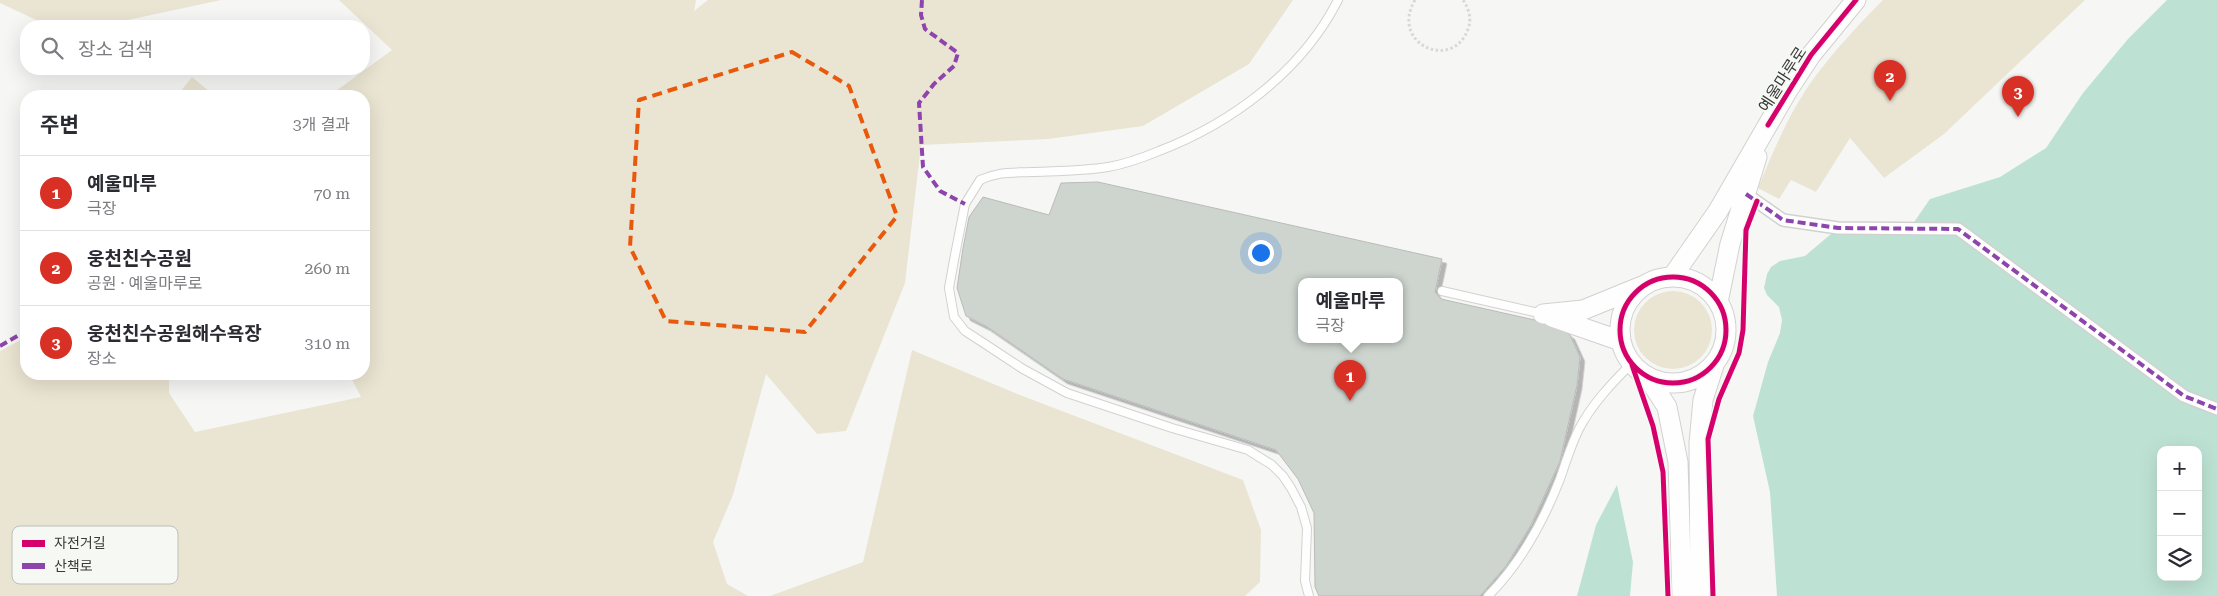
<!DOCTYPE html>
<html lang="ko">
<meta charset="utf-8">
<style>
:root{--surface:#fff;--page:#f7f7f7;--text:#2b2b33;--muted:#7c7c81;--line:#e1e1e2;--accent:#d93025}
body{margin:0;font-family:"Roboto Serif","Noto Sans KR",serif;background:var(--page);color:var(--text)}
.controls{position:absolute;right:15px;bottom:15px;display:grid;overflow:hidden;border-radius:10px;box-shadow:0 5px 20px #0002}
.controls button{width:45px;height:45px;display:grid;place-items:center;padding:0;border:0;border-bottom:1px solid var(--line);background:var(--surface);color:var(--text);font:25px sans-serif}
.you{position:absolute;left:1260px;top:252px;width:18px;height:18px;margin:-12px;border:4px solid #fff;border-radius:50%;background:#1a73e8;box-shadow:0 0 0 8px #1a73e833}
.badge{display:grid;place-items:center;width:32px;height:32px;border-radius:50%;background:var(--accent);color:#fff;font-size:16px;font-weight:700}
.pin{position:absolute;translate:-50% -41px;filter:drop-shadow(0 1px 2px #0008)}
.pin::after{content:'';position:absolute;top:26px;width:18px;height:15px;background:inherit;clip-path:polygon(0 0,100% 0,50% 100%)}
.popup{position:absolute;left:1298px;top:278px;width:105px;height:65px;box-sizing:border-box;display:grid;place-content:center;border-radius:10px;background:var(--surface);filter:drop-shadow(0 1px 4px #0005);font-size:16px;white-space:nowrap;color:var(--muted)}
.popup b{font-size:19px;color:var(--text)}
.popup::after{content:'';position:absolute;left:50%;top:100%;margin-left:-10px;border:10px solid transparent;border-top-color:var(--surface)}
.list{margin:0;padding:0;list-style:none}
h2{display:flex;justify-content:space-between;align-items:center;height:65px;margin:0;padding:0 20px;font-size:21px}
h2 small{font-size:16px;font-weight:400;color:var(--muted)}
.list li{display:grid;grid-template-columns:32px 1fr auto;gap:15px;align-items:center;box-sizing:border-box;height:75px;padding:0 20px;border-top:1px solid var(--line)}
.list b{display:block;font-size:19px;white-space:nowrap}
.list p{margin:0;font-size:16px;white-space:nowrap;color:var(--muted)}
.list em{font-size:16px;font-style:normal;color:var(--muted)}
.icon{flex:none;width:28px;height:28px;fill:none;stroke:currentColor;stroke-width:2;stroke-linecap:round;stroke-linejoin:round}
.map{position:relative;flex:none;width:2217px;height:596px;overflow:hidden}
.search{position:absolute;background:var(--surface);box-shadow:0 5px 20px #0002;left:20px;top:20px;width:350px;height:55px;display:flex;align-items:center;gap:12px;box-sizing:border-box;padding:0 18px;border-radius:20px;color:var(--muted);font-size:19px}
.panel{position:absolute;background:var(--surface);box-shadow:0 5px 20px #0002;left:20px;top:90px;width:350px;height:290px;border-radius:20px}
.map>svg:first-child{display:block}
</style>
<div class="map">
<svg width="2217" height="596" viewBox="0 0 2217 596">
<defs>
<filter id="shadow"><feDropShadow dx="4.5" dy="4.5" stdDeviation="0" flood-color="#0004"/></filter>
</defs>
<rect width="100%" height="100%" fill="#f6f7f5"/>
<path fill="#eae4d2" d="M0 0H221L100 26H49L0 3Z
M339 0H696L694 11 708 0H1293L1249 64 1143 126 1048 139 921 145 905 283 846 431 817 434 766 374 733 495 713 542 727 584 748 596H0V351L26 337V374H169V393L195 432 361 397 349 374H364V96H329L392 50Z
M1883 0H2085L1944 134 1884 178 1850 138 1816 192 1791 180 1779 199 1758 188C1773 151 1790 111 1814 78 1835 50 1858 25 1883 0Z
M192 77 215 96H177Z
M1634 330a39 39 0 1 1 78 0a39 39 0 1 1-78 0Z
M912 350 1015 393 1243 480 1261 530 1260 582 1245 596H770L863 562Z"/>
<path fill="#bde2d4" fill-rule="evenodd" d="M2167 0H2217V596H1777L1770 492 1753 416 1768 362 1780 333 1782 320 1779 307 1767 295 1764 288 1767 274 1771 267 1780 261 1805 256 1838 228 1912 225 1930 199 2000 177 2046 148 2083 93 2128 39ZM2161 450H2198V577H2161Z
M1617 485 1633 562 1630 596H1577L1596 525Z"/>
<path fill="#cdd5ce" stroke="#babbba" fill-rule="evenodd" filter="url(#shadow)" d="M1098 182 1442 259 1435 292 1441 299 1557 325 1570 335 1580 357 1577 385 1560 461 1531 525 1506 566 1480 596H1319L1315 587 1314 513 1298 479 1276 450 1063 379 986 326 966 316 957 288 963 248 969 217 983 197 1049 215 1061 183ZM1301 282H1399V340H1301Z"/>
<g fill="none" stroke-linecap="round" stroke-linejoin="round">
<defs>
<path id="service" d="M1442 291 1543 314
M1309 596 1305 581 1307 528 1301 507 1291 488 1283 476 1272 465 1248 450 1172 428 1067 393 1023 369 982 342 965 331 954 317 949 288 954 260 965 204 980 180C1000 171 1012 173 1032 172 1057 171 1083 171 1108 167 1126 164 1142 158 1159 151 1232 123 1302 71 1338 0
M1488 596C1520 564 1544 520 1560 479 1566 462 1571 445 1579 429 1592 404 1612 383 1632 363"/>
<path id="pedestrian" d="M1746 194 1783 220 1838 228 1958 229 2184 396 2217 409"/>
<path id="tertiary" d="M1672 277 1718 211 1788 90 1811 55 1856 0
M1620 330a53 53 0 1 1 106 0a53 53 0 1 1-106 0Z
M1718 302 1730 244 1757 157
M1543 314 1583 310 1642 286
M1552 317 1621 341
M1647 376 1667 407 1678 462 1682 596
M1700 596 1699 443 1703 400 1715 362"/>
</defs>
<use href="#service" stroke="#d1d2d0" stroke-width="10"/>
<use href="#pedestrian" stroke="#d1d2d0" stroke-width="14"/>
<use href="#tertiary" stroke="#d1d2d0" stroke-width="21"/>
<path stroke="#d8d8d7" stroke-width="3" stroke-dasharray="2.5 2.5" stroke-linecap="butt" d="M1415 0C1389 44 1453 72 1468 29 1472 19 1469 9 1463 0"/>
<use href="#service" stroke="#fefefe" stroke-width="8"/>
<use href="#pedestrian" stroke="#fefefe" stroke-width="11"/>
<use href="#tertiary" stroke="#fefefe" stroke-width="19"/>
<path stroke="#8e44ad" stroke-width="4" stroke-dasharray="8 4" stroke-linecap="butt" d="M922 0 921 15 925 29 958 53 954 66 934 84 919 103 923 167 940 191 965 204
M1746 194 1783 220 1838 228 1958 229 2184 396 2217 409
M0 346 26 331"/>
<defs>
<path id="cycleway" d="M1768 125 1811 55 1856 0
M1620 330a53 53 0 1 1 106 0a53 53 0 1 1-106 0Z
M1632 365 1653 426 1663 472 1668 596
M1713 596 1708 439 1719 399 1739 353 1743 330 1746 230 1757 201"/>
</defs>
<use href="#cycleway" stroke="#f6f8f4" stroke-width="8"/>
<use href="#cycleway" stroke="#d6006c" stroke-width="5"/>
</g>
<path fill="none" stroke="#e8590c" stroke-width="4" stroke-dasharray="10 6" stroke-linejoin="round" d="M792 52 849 86 897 216 805 332 666 321 630 247 639 100Z"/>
<g text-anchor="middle" stroke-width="4.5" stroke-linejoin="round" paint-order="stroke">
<g font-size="16" fill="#3a3b39" stroke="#f6f8f4">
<text transform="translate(1782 79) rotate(-57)" y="6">예울마루로</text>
</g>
</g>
<rect x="12" y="526" width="166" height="58" rx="8" fill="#f6f8f4" stroke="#bebfbc" stroke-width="1"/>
<rect x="22" y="540" width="23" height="7" fill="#d6006c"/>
<rect x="22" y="563" width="23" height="6" fill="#8e44ad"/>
<g font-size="14" fill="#3a3b39">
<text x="54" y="548">자전거길</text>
<text x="54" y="571">산책로</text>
</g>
</svg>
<div class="controls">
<button>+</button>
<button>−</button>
<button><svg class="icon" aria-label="layers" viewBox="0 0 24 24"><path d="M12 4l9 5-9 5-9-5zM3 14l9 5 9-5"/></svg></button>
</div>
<div class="you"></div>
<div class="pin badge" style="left:1350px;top:401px">1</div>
<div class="popup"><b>예울마루</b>극장</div>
<div class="pin badge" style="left:1890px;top:101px">2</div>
<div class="pin badge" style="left:2018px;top:117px">3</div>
<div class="search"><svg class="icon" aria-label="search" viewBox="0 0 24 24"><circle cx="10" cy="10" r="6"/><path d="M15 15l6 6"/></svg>장소 검색</div>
<section class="panel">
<h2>주변<small>3개 결과</small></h2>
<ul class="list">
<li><span class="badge">1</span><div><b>예울마루</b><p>극장</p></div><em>70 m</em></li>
<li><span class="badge">2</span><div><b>웅천친수공원</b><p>공원 · 예울마루로</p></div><em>260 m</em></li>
<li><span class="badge">3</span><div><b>웅천친수공원해수욕장</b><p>장소</p></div><em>310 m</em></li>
</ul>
</section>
</div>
